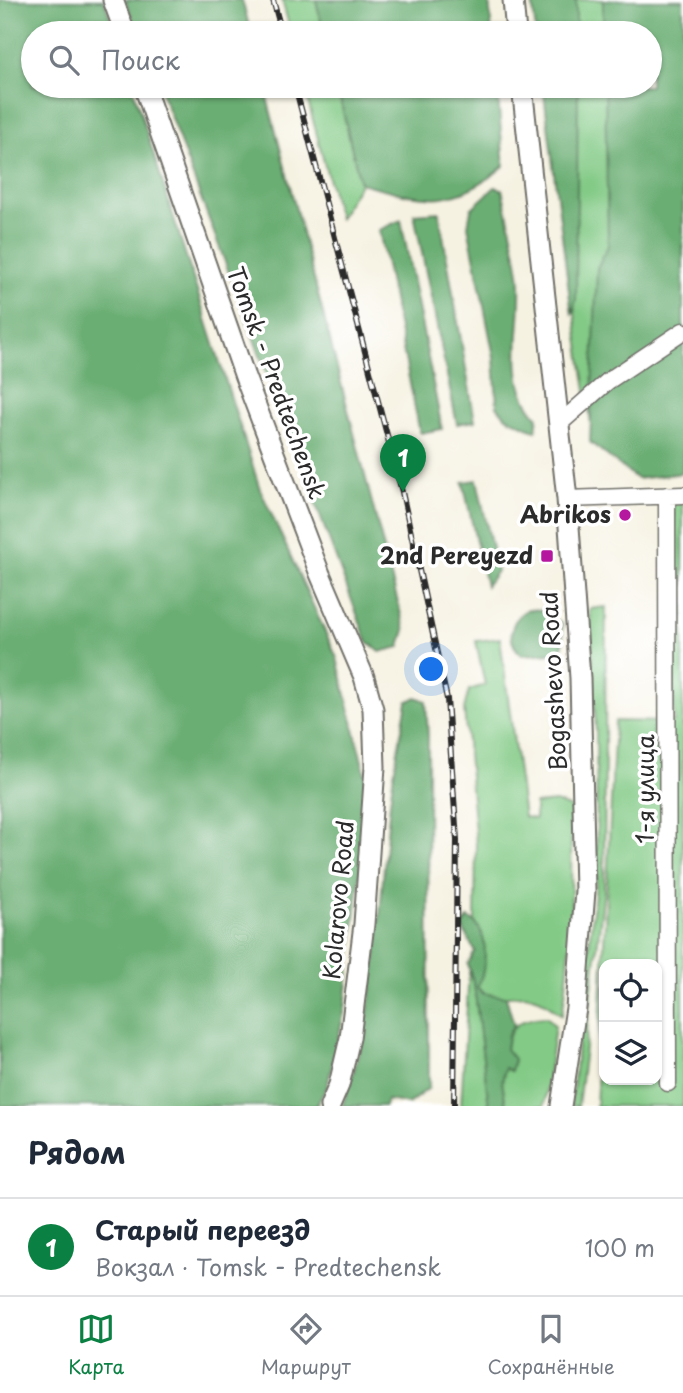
<!DOCTYPE html>
<html lang="ru">
<meta charset="utf-8">
<style>
:root{--surface:#fff;--page:#f2f2f3;--text:#1f2937;--muted:#747a83;--line:#e0e1e3;--accent:#0b8043}
body{margin:0;font-family:"Playpen Sans",sans-serif;background:var(--page);color:var(--text)}
.controls{position:absolute;right:21px;bottom:21px;display:grid;overflow:hidden;border-radius:14px;box-shadow:0 2px 5px #0004}
.controls button{width:63px;height:63px;display:grid;place-items:center;padding:0;border:0;border-bottom:2px solid var(--line);background:var(--surface);color:var(--text);font:35px sans-serif}
.you{position:absolute;left:432px;top:670px;width:24px;height:24px;margin:-18px;border:5px solid #fff;border-radius:50%;background:#1a73e8;box-shadow:0 0 0 10px #1a73e833}
.badge{display:grid;place-items:center;width:46px;height:46px;border-radius:50%;background:var(--accent);color:#fff;font-size:23px;font-weight:700}
.pin{position:absolute;translate:-50% -58px;filter:drop-shadow(0 2px 4px #0008)}
.pin::after{content:'';position:absolute;top:37px;width:24px;height:21px;background:inherit;clip-path:polygon(0 0,100% 0,50% 100%)}
.list{margin:0;padding:0;list-style:none}
h2{display:flex;justify-content:space-between;align-items:center;height:91px;margin:0;padding:0 28px;font-size:30px}
h2 small{font-size:23px;font-weight:400;color:var(--muted)}
.list li{display:grid;grid-template-columns:46px 1fr auto;gap:21px;align-items:center;box-sizing:border-box;height:98px;padding:0 28px;border-top:2px solid var(--line)}
.list b{display:block;font-size:26px;white-space:nowrap}
.list p{margin:0;font-size:23px;white-space:nowrap;color:var(--muted)}
.list em{font-size:23px;font-style:normal;color:var(--muted)}
.icon{flex:none;width:38px;height:38px;fill:none;stroke:currentColor;stroke-width:2;stroke-linecap:round;stroke-linejoin:round}
.map{position:relative;flex:none;width:683px;height:1106px;overflow:hidden}
.search{position:absolute;background:var(--surface);box-shadow:0 2px 5px #0004;left:21px;right:21px;top:21px;height:77px;display:flex;align-items:center;gap:18px;box-sizing:border-box;padding:0 24px;border-radius:38px;color:var(--muted);font-size:26px}
.sheet{height:189px;background:var(--surface)}
nav{display:flex;justify-content:space-around;align-items:center;box-sizing:border-box;height:98px;border-top:2px solid var(--line);background:var(--surface);font-size:19px;color:var(--muted)}
nav a{display:grid;justify-items:center;gap:4px}
nav .on{color:var(--accent)}
.map>svg:first-child{display:block}
</style>
<div class="map">
<svg width="683" height="1106" viewBox="0 0 683 1106">
<rect width="100%" height="100%" fill="#fff"/>
<filter id="ink" filterUnits="userSpaceOnUse"><feTurbulence type="fractalNoise" baseFrequency=".0143" numOctaves="2"/><feDisplacementMap in="SourceGraphic" scale="14" xChannelSelector="R" yChannelSelector="G"/><feConvolveMatrix kernelMatrix="1 2 1 2 8 2 1 2 1" color-interpolation-filters="sRGB"/></filter>
<filter id="wash" filterUnits="userSpaceOnUse"><feTurbulence type="fractalNoise" baseFrequency=".00686" numOctaves="4" result="noise"/><feDisplacementMap in="SourceGraphic" scale="28" xChannelSelector="R" yChannelSelector="G"/><feGaussianBlur stdDeviation="1.57" result="paint"/><feColorMatrix in="noise" values="0 0 0 0 0 0 0 0 0 0 0 0 0 0 0 0 0 1.4 0 .05"/><feComposite in="paint" operator="in"/></filter>
<g filter="url(#wash)">
<rect width="100%" height="100%" fill="#f6f2e2"/>
<path fill="#83ca86" stroke="#577a58" stroke-width="2" fill-rule="evenodd" d="M282 0H316L324 33H291Z
M541 0H683L594 444 577 331 550 86H650V33H544Z
M304 86H337L360 183 339 219Z
M673 499H683V1106H596L615 721 674 722ZM604 964H657V1080H604Z
M606 607 604 891 578 1106H571L597 875 596 733 590 609Z
M500 638 524 817 535 819V804L556 802 571 808C571 877 574 946 562 1015 554 1010 542 998 532 996 514 992 491 1004 477 987L482 978 484 944 475 921 476 844 464 709 469 690 485 685 476 641Z
M469 971 474 985 489 1106H461Z
M547 1017 555 1026 544 1106H506L502 1082 505 1068 511 1070 514 1060 506 1049C509 1023 522 1018 547 1017Z"/>
<path fill="#6aae73" stroke="#4a6c4f" stroke-width="2" d="M0 0H104L115 33H33V86H132L260 489 337 658 366 778 365 828 345 1008 327 1087 316 1106H0Z
M125 0H242L251 33H138Z
M316 0H489L492 33H324Z
M532 0H576V33H536Z
M603 0H683V473L637 479 590 442 597 268 608 246 605 86H650V33H603Z
M159 86H264L405 630 400 647 380 652 367 641Z
M337 86H497L504 166C451 211 422 199 360 183Z
M543 86H578L576 300 572 315Z
M495 187 502 189C508 216 515 245 519 273 526 319 501 379 538 417L536 431 506 417 497 406 494 357 468 226 471 209Z
M439 212 475 421 457 424 414 214Z
M401 220 442 429 420 433 379 230Z
M477 480 497 571 486 586 463 482Z
M528 609 542 610 546 615 562 623 563 646 553 653 522 655C505 641 510 619 528 609Z
M416 697 426 701 428 736 429 1088 408 1104 387 1100 385 1106H342C382 1001 378 896 392 786 396 758 402 730 407 702Z
M468 918C491 930 487 968 477 987L482 993 506 997 514 1025 508 1034 506 1049 514 1059 511 1071 505 1068 502 1082 506 1106H489L474 985 468 964 475 951 462 927Z"/>
</g>
<g filter="url(#ink)">
<g fill="none" stroke-linecap="round" stroke-linejoin="round">
<defs>
<path id="minor" d="M559 424 608 381 683 331
M667 495 668 1083
M567 499 683 495"/>
<path id="major" d="M113 0 125 33
M513 0 516 33
M144 86 245 377 320 574 364 677 373 709 375 767 364 924 350 1038 339 1085 330 1106
M522 86 567 499 580 678 585 891 576 1008 561 1106"/>
</defs>
<use href="#minor" stroke="#72716b" stroke-width="19"/>
<use href="#major" stroke="#72716b" stroke-width="23"/>
<use href="#minor" stroke="#fff" stroke-width="16"/>
<use href="#major" stroke="#fff" stroke-width="19"/>
<defs>
<path id="rail" d="M273 0 282 33
M295 86 402 492 447 699 457 840 454 1106"/>
</defs>
<use href="#rail" stroke="#2b2b2b" stroke-width="6"/>
<use href="#rail" stroke="#fff" stroke-width="3.5" stroke-dasharray="10" stroke-linecap="butt"/>
</g>
</g>
<g fill="#b5179e" stroke="#fff" stroke-width="2.5">
<circle cx="625" cy="515" r="7"/>
<rect x="540" y="549" width="14" height="14" rx="3.5"/>
</g>
<g text-anchor="middle" stroke-width="7" stroke-linejoin="round" paint-order="stroke">
<g font-size="23" fill="#2b2b2b" stroke="#fff">
<text transform="translate(276 383) rotate(70)" y="8">Tomsk - Predtechensk</text>
<text transform="translate(554 681) rotate(-93)" y="8">Bogashevo Road</text>
<text transform="translate(646 789) rotate(-90)" y="8">1-я улица</text>
<text transform="translate(339 900) rotate(-85)" y="8">Kolarovo Road</text>
</g>
<g font-size="23" font-weight="bold" fill="#2b2b2b" stroke="#fff" text-anchor="end">
<text x="611" y="523">Abrikos</text>
<text x="533" y="564">2nd Pereyezd</text>
</g>
</g>
</svg>
<div class="controls">
<button><svg class="icon" aria-label="locate" viewBox="0 0 24 24"><circle cx="12" cy="12" r="6"/><path d="M12 2v4M12 18v4M2 12h4M18 12h4"/></svg></button>
<button><svg class="icon" aria-label="layers" viewBox="0 0 24 24"><path d="M12 4l9 5-9 5-9-5zM3 14l9 5 9-5"/></svg></button>
</div>
<div class="you"></div>
<div class="pin badge" style="left:403px;top:492px">1</div>
<div class="search"><svg class="icon" aria-label="search" viewBox="0 0 24 24"><circle cx="10" cy="10" r="6"/><path d="M15 15l6 6"/></svg>Поиск</div>
</div>
<section class="sheet">
<h2>Рядом<small></small></h2>
<ul class="list">
<li><span class="badge">1</span><div><b>Старый переезд</b><p>Вокзал · Tomsk - Predtechensk</p></div><em>100 m</em></li>
</ul>
</section>
<nav>
<a class="on"><svg class="icon" aria-label="map" viewBox="0 0 24 24"><path d="M3 6l6-2 6 2 6-2v14l-6 2-6-2-6 2zM9 4v14M15 6v14"/></svg>Карта</a>
<a><svg class="icon" aria-label="directions" viewBox="0 0 24 24"><path d="M12 3l9 9-9 9-9-9zM9 14v-3h6M13 9l2 2-2 2"/></svg>Маршрут</a>
<a><svg class="icon" aria-label="saved" viewBox="0 0 24 24"><path d="M7 4h10v16l-5-4-5 4z"/></svg>Сохранённые</a>
</nav>
